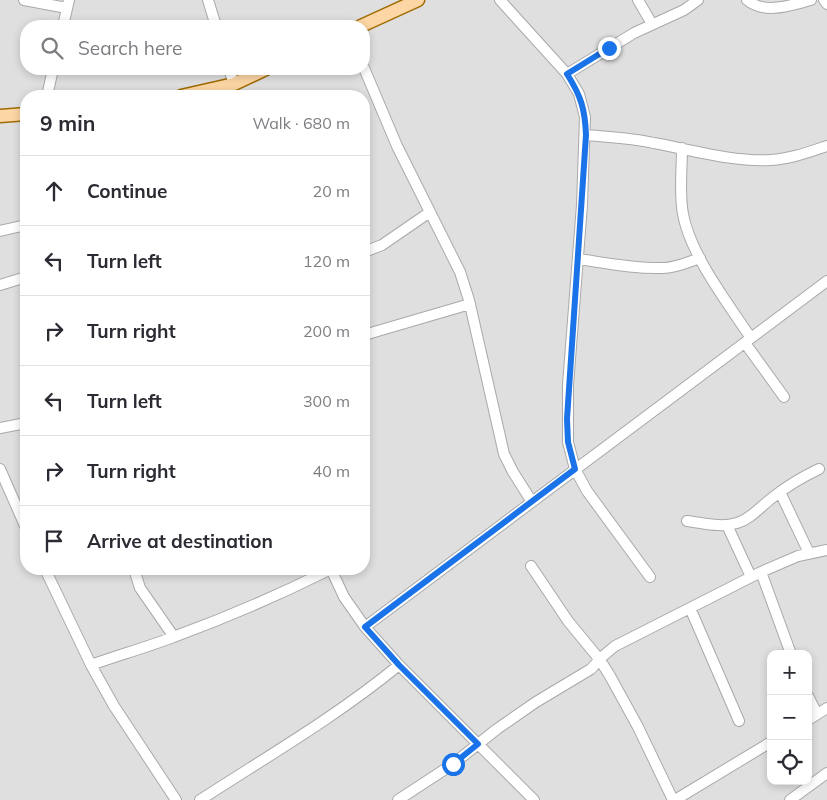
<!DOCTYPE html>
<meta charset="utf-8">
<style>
:root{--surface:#fff;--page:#f2f2f3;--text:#2b2b33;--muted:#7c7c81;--line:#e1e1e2}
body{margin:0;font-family:Mulish,sans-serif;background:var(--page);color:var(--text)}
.controls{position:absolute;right:15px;bottom:15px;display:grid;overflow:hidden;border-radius:10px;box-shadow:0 2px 8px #0003}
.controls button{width:45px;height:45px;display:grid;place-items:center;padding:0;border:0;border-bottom:1px solid var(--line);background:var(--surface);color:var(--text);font:25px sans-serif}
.stop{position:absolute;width:15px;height:15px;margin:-11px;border:4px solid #1a73e8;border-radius:50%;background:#fff}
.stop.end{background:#1a73e8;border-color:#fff;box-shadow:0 1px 5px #0008}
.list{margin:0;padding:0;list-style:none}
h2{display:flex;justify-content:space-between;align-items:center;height:65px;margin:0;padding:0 20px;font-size:21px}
h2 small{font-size:16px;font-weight:400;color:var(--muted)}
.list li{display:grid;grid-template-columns:32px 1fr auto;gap:15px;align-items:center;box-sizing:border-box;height:70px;padding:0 20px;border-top:1px solid var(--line)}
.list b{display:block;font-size:19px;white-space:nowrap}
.list em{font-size:16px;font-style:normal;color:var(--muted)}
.icon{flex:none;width:28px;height:28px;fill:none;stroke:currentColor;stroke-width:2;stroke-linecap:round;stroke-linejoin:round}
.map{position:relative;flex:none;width:827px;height:800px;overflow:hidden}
.search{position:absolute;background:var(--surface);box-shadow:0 2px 8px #0003;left:20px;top:20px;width:350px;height:55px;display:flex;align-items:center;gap:12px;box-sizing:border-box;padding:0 18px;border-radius:20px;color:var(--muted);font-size:19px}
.panel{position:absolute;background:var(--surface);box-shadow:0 2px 8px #0003;left:20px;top:90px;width:350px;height:485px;border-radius:20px}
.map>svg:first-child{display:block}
</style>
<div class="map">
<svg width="827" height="800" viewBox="0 0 827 800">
<rect width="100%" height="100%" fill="#f2efe9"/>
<path fill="#e0dfdf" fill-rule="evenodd" d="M0 0H827V800H0ZM26 26H364V69H26ZM26 96H364V569H26ZM771 654H808V781H771Z"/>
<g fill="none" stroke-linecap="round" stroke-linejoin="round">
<defs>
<path id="minor" d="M24 0 67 8
M208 0 216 26
M500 0 567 74 579 94 585 117 582 205 568 385V442L575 469 587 491 650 577
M638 0 652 24
M747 0C765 15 791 5 811 0
M824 0 827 4
M63 26 69 0
M364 68 397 146 460 272 469 300 504 454 513 472 532 502
M229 69 234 84
M567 74 634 33 684 10 698 0
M47 96 53 69
M586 135C608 137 632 138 654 143 692 150 732 162 771 160 790 159 809 152 827 146
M682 148C682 170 679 193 683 214 690 254 728 304 751 338
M0 231 26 225
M364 252 382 245 430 212
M578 259C606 263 635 269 663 268 676 268 688 262 700 258
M0 285 26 277
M364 335 470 304
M745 343 784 397
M0 428 26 423
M0 469 26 528
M780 492 809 553
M687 521C704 523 720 528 737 523 751 519 761 506 772 498 787 486 802 477 819 469
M727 525 751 577
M531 566 568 621 600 660 610 676 638 727 673 800
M45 569 91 665 114 706 176 800
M134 569 140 588 174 637
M761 572 791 654
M690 608 739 721
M365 627 827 281
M91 665C119 655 148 647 176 636 228 617 281 594 331 569L344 597 365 627 399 665 534 800
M808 696 817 714
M808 720 827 708
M200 800C268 756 337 716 399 665
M398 800 453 764 497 729 536 702 591 669 603 656 615 646 761 572 798 556 827 550
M675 800 771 742
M790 800 827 773"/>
<path id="major" d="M361 26 418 0
M181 96 234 84 266 69
M0 116 26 114"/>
</defs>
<use href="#minor" stroke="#a9a9a9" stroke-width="12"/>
<use href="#major" stroke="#a06b00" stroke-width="15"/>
<use href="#minor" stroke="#fff" stroke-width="10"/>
<use href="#major" stroke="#fcd6a4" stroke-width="12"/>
</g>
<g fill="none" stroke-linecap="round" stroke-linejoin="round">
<path stroke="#1a73e8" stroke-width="6" d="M453 764 478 744 399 665 365 627 575 469 568 442 567 419 586 135C585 109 581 96 567 74L609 48"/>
</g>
</svg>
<div class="controls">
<button>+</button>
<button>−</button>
<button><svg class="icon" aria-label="locate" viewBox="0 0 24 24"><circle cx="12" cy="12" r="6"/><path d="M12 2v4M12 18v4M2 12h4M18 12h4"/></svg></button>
</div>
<div class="stop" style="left:453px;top:764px"></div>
<div class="stop end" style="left:609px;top:48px"></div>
<div class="search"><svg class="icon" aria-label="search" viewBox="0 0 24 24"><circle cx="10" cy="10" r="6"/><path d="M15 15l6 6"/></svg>Search here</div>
<section class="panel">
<h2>9 min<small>Walk · 680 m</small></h2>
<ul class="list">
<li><svg class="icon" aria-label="ahead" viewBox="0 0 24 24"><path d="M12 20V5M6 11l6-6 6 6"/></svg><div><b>Continue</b></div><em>20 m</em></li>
<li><svg class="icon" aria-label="left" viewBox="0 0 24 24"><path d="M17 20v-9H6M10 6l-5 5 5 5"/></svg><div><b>Turn left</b></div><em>120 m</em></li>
<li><svg class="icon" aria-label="right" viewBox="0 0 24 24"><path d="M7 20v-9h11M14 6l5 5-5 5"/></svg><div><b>Turn right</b></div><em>200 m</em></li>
<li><svg class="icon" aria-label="left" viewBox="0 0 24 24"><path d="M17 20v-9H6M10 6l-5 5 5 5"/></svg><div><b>Turn left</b></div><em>300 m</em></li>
<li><svg class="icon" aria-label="right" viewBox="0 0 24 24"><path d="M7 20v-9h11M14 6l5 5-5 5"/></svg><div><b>Turn right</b></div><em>40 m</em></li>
<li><svg class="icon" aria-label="arrive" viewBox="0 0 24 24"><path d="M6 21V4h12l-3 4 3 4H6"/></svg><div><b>Arrive at destination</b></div></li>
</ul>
</section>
</div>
